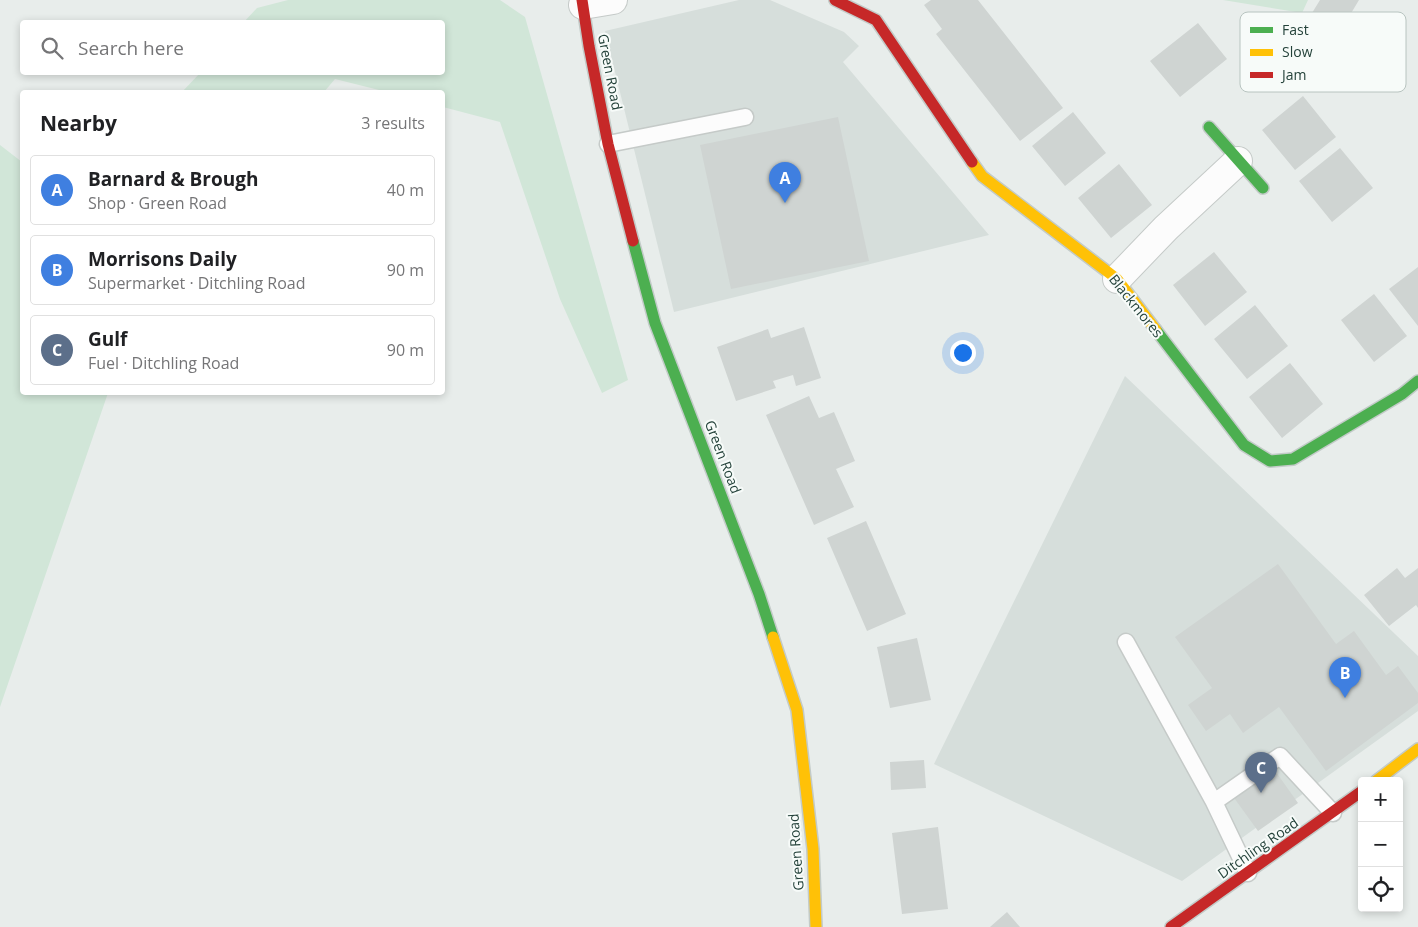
<!DOCTYPE html>
<meta charset="utf-8">
<style>
:root{--surface:#fff;--page:#f2f2f2;--text:#202124;--muted:#757577;--line:#e0e0e0;--accent:#111827}
body{margin:0;font-family:"Open Sans",sans-serif;background:var(--page);color:var(--text)}
.controls{position:absolute;right:15px;bottom:15px;display:grid;overflow:hidden;border-radius:5px;box-shadow:0 2px 8px #0003}
.controls button{width:45px;height:45px;display:grid;place-items:center;padding:0;border:0;border-bottom:1px solid var(--line);background:var(--surface);color:var(--text);font:25px sans-serif}
.you{position:absolute;left:962px;top:352px;width:18px;height:18px;margin:-12px;border:4px solid #fff;border-radius:50%;background:#1a73e8;box-shadow:0 0 0 8px #1a73e833}
.badge{display:grid;place-items:center;width:32px;height:32px;border-radius:50%;background:var(--accent);color:#fff;font-size:16px;font-weight:700}
.pin{position:absolute;translate:-50% -41px;filter:drop-shadow(0 1px 2px #0008)}
.pin::after{content:'';position:absolute;top:26px;width:18px;height:15px;background:inherit;clip-path:polygon(0 0,100% 0,50% 100%)}
.list{margin:0;padding:0;list-style:none}
h2{display:flex;justify-content:space-between;align-items:center;height:65px;margin:0;padding:0 20px;font-size:21px}
h2 small{font-size:16px;font-weight:400;color:var(--muted)}
.list li{display:grid;grid-template-columns:32px 1fr auto;gap:15px;align-items:center;box-sizing:border-box;height:70px;margin:0 10px 10px;padding:0 10px;border:1px solid var(--line);border-radius:5px}
.list b{display:block;font-size:19px;white-space:nowrap}
.list p{margin:0;font-size:16px;white-space:nowrap;color:var(--muted)}
.list em{font-size:16px;font-style:normal;color:var(--muted)}
.icon{flex:none;width:28px;height:28px;fill:none;stroke:currentColor;stroke-width:2;stroke-linecap:round;stroke-linejoin:round}
.map{position:relative;flex:none;width:1418px;height:927px;overflow:hidden}
.search{position:absolute;background:var(--surface);box-shadow:0 2px 8px #0003;left:20px;top:20px;width:425px;height:55px;display:flex;align-items:center;gap:12px;box-sizing:border-box;padding:0 18px;border-radius:5px;color:var(--muted);font-size:19px}
.panel{position:absolute;background:var(--surface);box-shadow:0 2px 8px #0003;left:20px;top:90px;width:425px;height:305px;border-radius:5px}
.map>svg:first-child{display:block}
</style>
<div class="map">
<svg width="1418" height="927" viewBox="0 0 1418 927">
<rect width="100%" height="100%" fill="#e8edeb"/>
<path fill="#d6dedb" d="M739 0H770L844 32 859 46 843 62 989 235 674 312 605 31Z
M1125 376 1418 656V711L1182 881 934 764Z"/>
<path fill="#d1e6d8" d="M288 0H500L525 17 628 380 602 393 560 299 500 122 443 107 442 92H387L335 79 324 92H182L200 73 442 72V22H244L257 8Z
M1223 0H1308L1302 13Z
M0 145 22 162V392L108 393 0 707Z"/>
<path fill="#cfd4d2" d="M931 0H978L1063 108 1020 141 936 34 942 29 924 5Z
M1320 0H1359L1341 30 1312 13Z
M1198 23 1227 59 1180 97 1150 61Z
M1303 96 1336 137 1295 170 1262 130Z
M1073 112 1106 153 1065 186 1032 146Z
M838 117 869 261 731 289 700 145Z
M1340 148 1373 188 1332 222 1299 181Z
M1119 164 1152 205 1111 238 1078 198Z
M1214 252 1247 292 1205 326 1173 285Z
M1418 267V326L1389 289Z
M1374 294 1407 336 1374 362 1341 320Z
M1255 305 1288 346 1247 379 1214 339Z
M804 327 821 378 796 386 793 375 773 381 776 388 736 401 717 347 768 329 771 338Z
M1290 363 1323 404 1282 438 1249 397Z
M809 396 819 418 834 412 855 461 836 469 854 507 814 525 766 415Z
M866 521 906 614 867 631 827 538Z
M1278 564 1336 644 1354 631 1386 675 1398 666 1418 693V703L1326 771 1279 707 1243 733 1230 714 1206 731 1188 705 1212 688 1175 637Z
M1397 568 1405 578 1418 568V608L1416 605 1389 626 1364 595Z
M917 638 931 700 890 708 877 647Z
M1264 755 1298 803 1258 831 1224 784Z
M924 760 926 788 891 790 890 762Z
M938 827 948 909 902 914 892 833Z
M1007 912 1020 927H990Z"/>
<g fill="none" stroke-linecap="round" stroke-linejoin="round">
<defs>
<path id="lane" d="M608 144 745 117
M1126 642 1214 802 1248 873
M1214 802 1280 756 1333 813"/>
<path id="street" d="M583 5 613 0
M1117 279 1166 228 1238 161"/>
<path id="fast" d="M1209 127 1263 188
M633 241 655 323 759 594 773 637
M1156 330 1244 445 1270 461 1293 459 1402 394 1418 381"/>
<path id="slow" d="M972 162 982 176 1117 279 1156 330
M773 637 797 710 813 849 816 927
M1376 781 1418 749"/>
<path id="jam" d="M582 0 589 46 608 144 633 241
M835 0 876 20 972 162
M1171 927 1362 791"/>
</defs>
<use href="#lane" stroke="#c5cac8" stroke-width="19"/>
<use href="#street" stroke="#c5cac8" stroke-width="30"/>
<use href="#fast" stroke="#c3cbc8" stroke-width="14"/>
<use href="#slow" stroke="#c3cbc8" stroke-width="14"/>
<use href="#jam" stroke="#c3cbc8" stroke-width="14"/>
<use href="#lane" stroke="#fcfcfc" stroke-width="16"/>
<use href="#street" stroke="#fcfcfc" stroke-width="28"/>
<use href="#fast" stroke="#4caf50" stroke-width="11"/>
<use href="#slow" stroke="#ffc107" stroke-width="11"/>
<use href="#jam" stroke="#c62828" stroke-width="11"/>
</g>
<g text-anchor="middle" stroke-width="4" stroke-linejoin="round" paint-order="stroke">
<g font-size="14" fill="#24423a" stroke="#f7fbf9">
<text transform="translate(610 72) rotate(79)" y="5">Green Road</text>
<text transform="translate(1136 306) rotate(51)" y="5">Blackmores</text>
<text transform="translate(723 457) rotate(69)" y="5">Green Road</text>
<text transform="translate(1258 848) rotate(-35)" y="5">Ditchling Road</text>
<text transform="translate(796 852) rotate(-94)" y="5">Green Road</text>
</g>
</g>
<rect x="1240" y="12" width="166" height="80" rx="8" fill="#f7fbf9" stroke="#b8c4c0" stroke-width="1"/>
<rect x="1250" y="27" width="23" height="6" fill="#4caf50"/>
<rect x="1250" y="49" width="23" height="7" fill="#ffc107"/>
<rect x="1250" y="72" width="23" height="6" fill="#c62828"/>
<g font-size="14" fill="#24423a">
<text x="1282" y="35">Fast</text>
<text x="1282" y="57">Slow</text>
<text x="1282" y="80">Jam</text>
</g>
</svg>
<div class="controls">
<button>+</button>
<button>−</button>
<button><svg class="icon" aria-label="locate" viewBox="0 0 24 24"><circle cx="12" cy="12" r="6"/><path d="M12 2v4M12 18v4M2 12h4M18 12h4"/></svg></button>
</div>
<div class="you"></div>
<div class="pin badge" style="left:785px;top:203px;background:#3f7fe0">A</div>
<div class="pin badge" style="left:1345px;top:698px;background:#3f7fe0">B</div>
<div class="pin badge" style="left:1261px;top:793px;background:#5c6f8a">C</div>
<div class="search"><svg class="icon" aria-label="search" viewBox="0 0 24 24"><circle cx="10" cy="10" r="6"/><path d="M15 15l6 6"/></svg>Search here</div>
<section class="panel">
<h2>Nearby<small>3 results</small></h2>
<ul class="list">
<li><span class="badge" style="background:#3f7fe0">A</span><div><b>Barnard &amp; Brough</b><p>Shop · Green Road</p></div><em>40 m</em></li>
<li><span class="badge" style="background:#3f7fe0">B</span><div><b>Morrisons Daily</b><p>Supermarket · Ditchling Road</p></div><em>90 m</em></li>
<li><span class="badge" style="background:#5c6f8a">C</span><div><b>Gulf</b><p>Fuel · Ditchling Road</p></div><em>90 m</em></li>
</ul>
</section>
</div>
